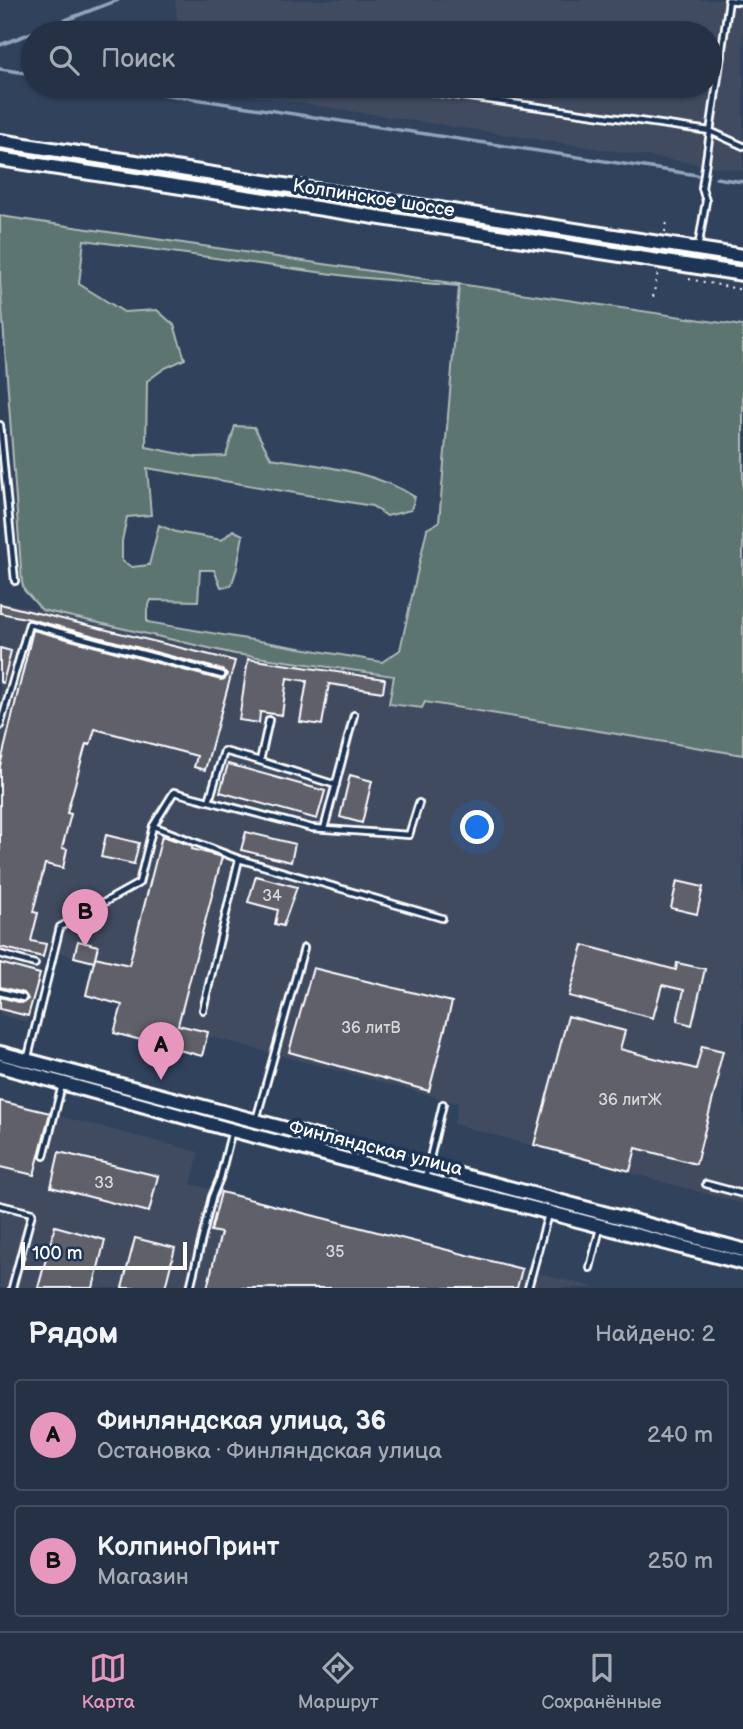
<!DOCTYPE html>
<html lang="ru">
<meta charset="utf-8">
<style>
:root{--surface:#253246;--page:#2d3a4d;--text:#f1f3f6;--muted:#a3aab3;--line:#424d5f;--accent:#e797bd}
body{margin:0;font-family:"Balsamiq Sans",sans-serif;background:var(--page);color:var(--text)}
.scale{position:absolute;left:21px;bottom:18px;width:166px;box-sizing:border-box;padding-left:7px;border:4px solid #fff;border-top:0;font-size:19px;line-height:24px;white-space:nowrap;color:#fff;-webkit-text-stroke:5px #1d3557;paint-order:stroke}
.you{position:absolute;left:478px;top:828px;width:24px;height:24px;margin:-18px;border:5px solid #fff;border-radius:50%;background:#1a73e8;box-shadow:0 0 0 10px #1a73e833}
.badge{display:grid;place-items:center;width:46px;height:46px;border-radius:50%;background:var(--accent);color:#111;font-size:23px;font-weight:700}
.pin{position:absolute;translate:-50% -58px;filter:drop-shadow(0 2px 4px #0008)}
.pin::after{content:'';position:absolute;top:37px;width:24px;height:21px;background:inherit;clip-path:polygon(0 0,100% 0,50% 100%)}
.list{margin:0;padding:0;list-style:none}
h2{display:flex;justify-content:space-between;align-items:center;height:91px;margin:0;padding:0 28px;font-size:30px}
h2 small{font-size:23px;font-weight:400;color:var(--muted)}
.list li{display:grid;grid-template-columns:46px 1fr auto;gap:21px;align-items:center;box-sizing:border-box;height:112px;margin:0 14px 14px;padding:0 14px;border:2px solid var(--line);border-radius:7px}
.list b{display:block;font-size:26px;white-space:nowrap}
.list p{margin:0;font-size:23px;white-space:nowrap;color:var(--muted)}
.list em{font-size:23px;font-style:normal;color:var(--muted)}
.icon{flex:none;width:38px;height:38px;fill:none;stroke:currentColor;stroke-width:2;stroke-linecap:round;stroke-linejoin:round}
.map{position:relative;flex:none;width:743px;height:1288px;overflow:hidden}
.search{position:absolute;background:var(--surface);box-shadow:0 2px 5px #0004;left:21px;right:21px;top:21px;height:77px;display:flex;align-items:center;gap:18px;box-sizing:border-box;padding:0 24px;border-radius:38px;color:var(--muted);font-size:26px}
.sheet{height:343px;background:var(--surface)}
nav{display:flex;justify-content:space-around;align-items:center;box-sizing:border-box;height:98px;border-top:2px solid var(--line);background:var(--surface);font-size:19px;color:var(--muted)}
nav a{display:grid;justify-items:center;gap:4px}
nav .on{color:var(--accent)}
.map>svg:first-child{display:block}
</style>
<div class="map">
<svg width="743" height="1288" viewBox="0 0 743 1288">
<rect width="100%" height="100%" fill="#31425d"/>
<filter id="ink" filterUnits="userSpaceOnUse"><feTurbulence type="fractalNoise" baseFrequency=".0143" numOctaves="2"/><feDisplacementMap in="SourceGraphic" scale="14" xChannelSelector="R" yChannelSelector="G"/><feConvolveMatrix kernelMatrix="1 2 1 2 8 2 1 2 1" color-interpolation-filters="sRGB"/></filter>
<g filter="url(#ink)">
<path fill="#3f4b61" d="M175 0H743V171L189 86H710V33H179Z
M0 601 235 654 394 676 389 703 424 702 743 755V1204L454 1124 458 1103 208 1036 202 1056 114 1033 121 1005 86 995 94 963 49 949 46 945 27 1022 0 1015Z
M0 1101 199 1152 191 1184 597 1288H0Z"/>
<path fill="#5d7470" stroke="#aebab8" stroke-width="2" fill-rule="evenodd" d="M0 216 743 326V755L425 702 422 708 389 704 394 676 235 654 42 610 24 590 22 582 0 281ZM84 240 354 277 459 286 439 522 427 529 400 650 382 662 147 622V610L151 600 198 601 200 570H214L221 587 231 586 237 568 243 535 233 530 222 540 176 532 159 525 149 565 132 567 122 561V541L127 517 151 515 147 468 372 506 387 516 411 510 415 497C372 470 320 466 271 458L254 427 235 426 226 456 196 457 146 447 147 381 165 368 185 359 174 325 157 310 124 312 79 284Z"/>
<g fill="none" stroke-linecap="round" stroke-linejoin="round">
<path stroke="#91a4bb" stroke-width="3.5" d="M0 45 118 0
M0 69 33 74
M109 86 697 175
M716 178 743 182"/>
</g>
<path fill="#60606a" stroke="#fff" stroke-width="2" d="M0 604 235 661 205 770 194 767 197 756 95 729 90 745 86 744 67 813 71 814 62 848 67 849 63 868 45 864 33 912 38 913 31 941 46 944 43 957 0 947V766L33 630 221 680 225 679 227 674 223 670 30 619 0 613Z
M0 648 11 651 3 683 0 682Z
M248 659 385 679 383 692 329 684 322 725 300 722 307 681 287 678 282 715 260 712 259 723 239 720Z
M228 764 325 791 317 819 220 792Z
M350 775 372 781 362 823 340 817Z
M246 832 295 844 291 862 241 850Z
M106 835 139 843 134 864 101 857Z
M162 836 193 846 192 849 222 857 178 1025 208 1032 202 1056 114 1033 122 1005 86 995 95 957 129 965Z
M256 876 297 887 283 926 275 924 278 910 248 902Z
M677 881 703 887 697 914 671 908Z
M78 941 98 946 94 962 74 957Z
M583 945 676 970 677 963 705 969 692 1025 677 1021 684 990 662 985 653 1018 569 996Z
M0 963 40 974 28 1016 0 1009V997L22 1003 28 999 24 993 0 987Z
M313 968 452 1002 429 1091 289 1052Z
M568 1016 625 1031 620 1049 696 1069 702 1046 723 1051 717 1074 719 1075 696 1164 636 1148 630 1171 534 1145Z
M0 1101 50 1113 34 1175 0 1167Z
M59 1152 158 1176 149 1212 51 1187Z
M221 1192 522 1269 517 1288H207L221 1233 211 1231Z
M55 1226 105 1240 93 1288H38Z
M135 1238 175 1248 165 1288H122Z"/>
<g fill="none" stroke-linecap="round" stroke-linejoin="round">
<defs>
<path id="service" d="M728 0 743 2
M433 92 710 131 743 146
M698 248 706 201 702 188 729 0
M0 425 15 581
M0 726 29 624 222 675
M260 761 336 785
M209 801 224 751 260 761 269 720
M153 826 174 792 312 828 409 835 419 803
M324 829 354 715
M0 954 35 964
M0 992 23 998
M203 1010 239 859
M28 1057 60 927 139 883 153 826 239 859 442 918
M256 1120 304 948
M44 1156 62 1085
M425 1179 443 1104
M706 1184 743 1194
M0 1205 32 1213 12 1288
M590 1268 600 1228
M190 1288 212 1197 220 1178 232 1130
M528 1288 548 1214"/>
<path id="tertiary" d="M0 1053 743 1250
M0 1066 232 1130 743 1263"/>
<path id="secondary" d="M0 141 743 256
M0 159 743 274"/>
</defs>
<use href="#service" stroke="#fff" stroke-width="10"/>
<use href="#tertiary" stroke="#fff" stroke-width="18"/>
<use href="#secondary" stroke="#fff" stroke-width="18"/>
<path stroke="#fff" stroke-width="2" stroke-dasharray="2 5" stroke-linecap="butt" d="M665 232 667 222
M689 279 743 290
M653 297 658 272"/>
<use href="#service" stroke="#1d3557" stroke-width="4.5"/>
<use href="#tertiary" stroke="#1d3557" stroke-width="12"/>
<use href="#secondary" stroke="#1d3557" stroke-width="12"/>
</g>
</g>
<g text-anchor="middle" stroke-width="7" stroke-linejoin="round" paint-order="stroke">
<g font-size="16" fill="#d7d7da">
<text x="272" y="901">34</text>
<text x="371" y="1033">36 литВ</text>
<text x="630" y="1105">36 литЖ</text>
<text x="104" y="1188">33</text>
<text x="335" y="1257">35</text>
</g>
<g font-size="19" fill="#fff" stroke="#1d3557">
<text transform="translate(374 197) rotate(9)" y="7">Колпинское шоссе</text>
<text transform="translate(376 1147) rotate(14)" y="7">Финляндская улица</text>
</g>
</g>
</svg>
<div class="scale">100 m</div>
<div class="you"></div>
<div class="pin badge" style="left:161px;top:1080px">A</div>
<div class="pin badge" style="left:85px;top:947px">B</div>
<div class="search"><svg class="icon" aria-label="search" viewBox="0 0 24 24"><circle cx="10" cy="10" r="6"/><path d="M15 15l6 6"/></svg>Поиск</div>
</div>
<section class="sheet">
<h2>Рядом<small>Найдено: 2</small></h2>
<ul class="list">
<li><span class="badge">A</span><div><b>Финляндская улица, 36</b><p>Остановка · Финляндская улица</p></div><em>240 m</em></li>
<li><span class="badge">B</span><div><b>КолпиноПринт</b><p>Магазин</p></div><em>250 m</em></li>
</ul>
</section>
<nav>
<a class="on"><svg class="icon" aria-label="map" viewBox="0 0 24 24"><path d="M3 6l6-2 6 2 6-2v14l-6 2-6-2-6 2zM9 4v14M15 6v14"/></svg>Карта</a>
<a><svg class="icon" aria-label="directions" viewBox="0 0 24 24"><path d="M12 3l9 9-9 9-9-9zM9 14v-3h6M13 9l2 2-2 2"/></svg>Маршрут</a>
<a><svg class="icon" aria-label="saved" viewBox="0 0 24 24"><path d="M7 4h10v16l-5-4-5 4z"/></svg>Сохранённые</a>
</nav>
